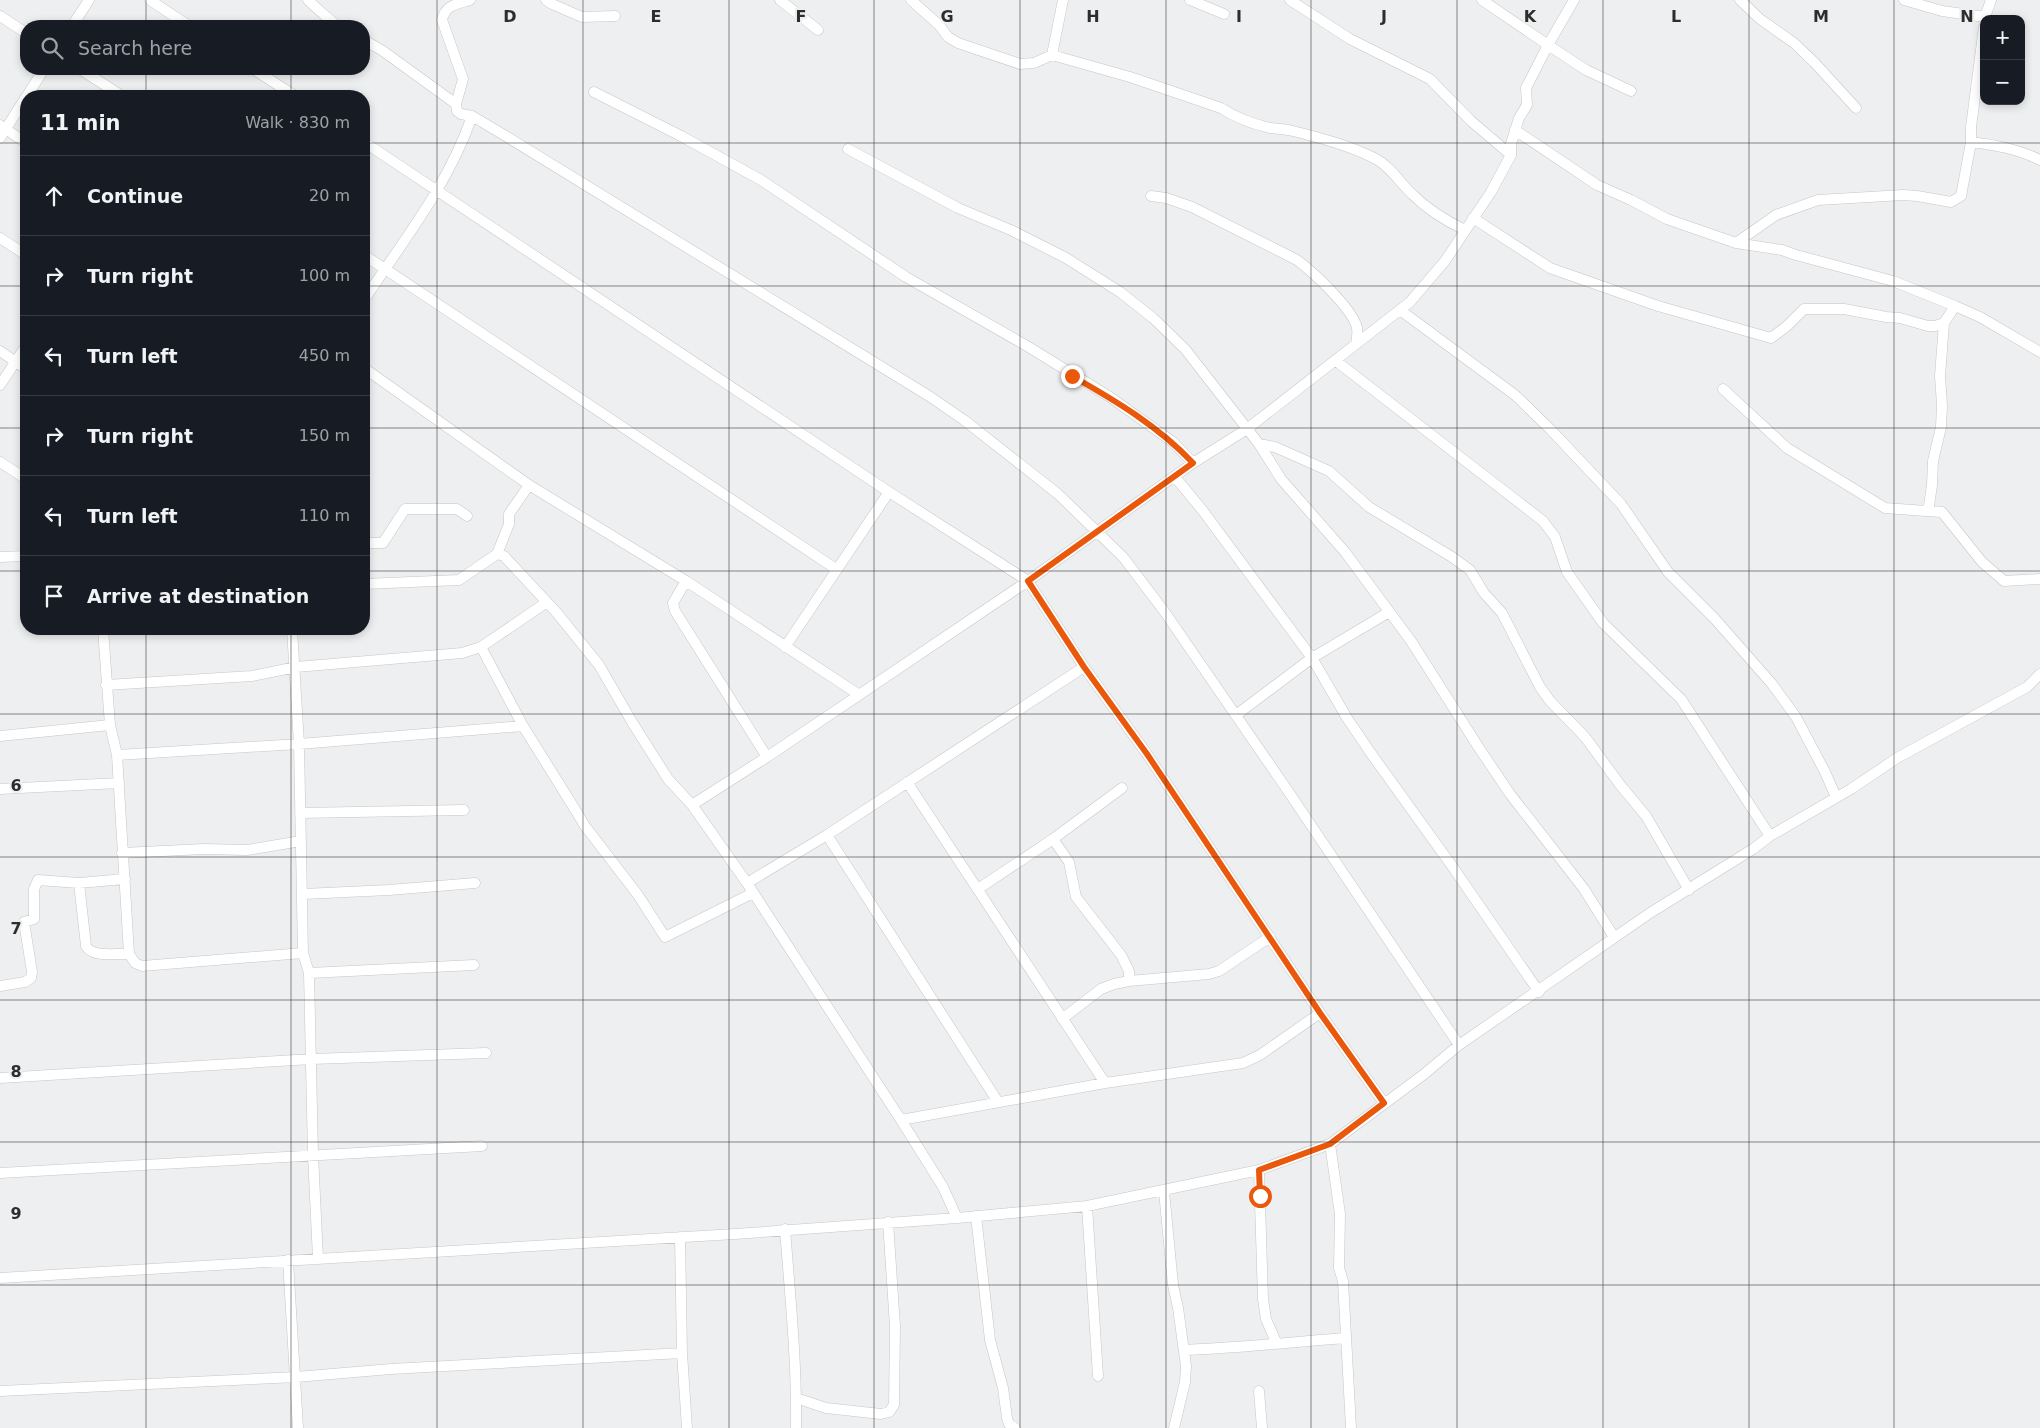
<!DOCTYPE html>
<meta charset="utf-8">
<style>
:root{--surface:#171b24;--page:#20242c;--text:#f1f3f6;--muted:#9ea1a6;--line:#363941}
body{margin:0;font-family:"DejaVu Sans",sans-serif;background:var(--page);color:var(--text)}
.controls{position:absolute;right:15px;top:15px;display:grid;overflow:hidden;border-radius:10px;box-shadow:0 2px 8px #0003}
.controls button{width:45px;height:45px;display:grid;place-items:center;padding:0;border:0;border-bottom:1px solid var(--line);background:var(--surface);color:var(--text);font:25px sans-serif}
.stop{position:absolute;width:15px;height:15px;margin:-11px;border:4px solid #ea580c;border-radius:50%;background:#fff}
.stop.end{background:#ea580c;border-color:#fff;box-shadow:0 1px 5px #0008}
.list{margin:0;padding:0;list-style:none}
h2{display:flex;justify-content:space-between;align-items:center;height:65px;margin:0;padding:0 20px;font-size:21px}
h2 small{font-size:16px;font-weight:400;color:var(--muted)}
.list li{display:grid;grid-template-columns:32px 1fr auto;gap:15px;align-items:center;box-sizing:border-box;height:80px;padding:0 20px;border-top:1px solid var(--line)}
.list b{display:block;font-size:19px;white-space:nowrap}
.list em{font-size:16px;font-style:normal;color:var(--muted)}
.icon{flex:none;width:28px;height:28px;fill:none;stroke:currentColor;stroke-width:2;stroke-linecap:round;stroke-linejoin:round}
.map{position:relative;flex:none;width:2040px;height:1428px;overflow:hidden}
.search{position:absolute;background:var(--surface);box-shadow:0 2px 8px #0003;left:20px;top:20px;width:350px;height:55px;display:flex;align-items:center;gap:12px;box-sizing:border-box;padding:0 18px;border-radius:20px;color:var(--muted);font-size:19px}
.panel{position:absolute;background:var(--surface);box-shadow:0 2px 8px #0003;left:20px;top:90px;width:350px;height:545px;border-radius:20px}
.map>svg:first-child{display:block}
</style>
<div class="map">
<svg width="2040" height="1428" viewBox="0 0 2040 1428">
<rect width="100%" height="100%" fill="#eeeff1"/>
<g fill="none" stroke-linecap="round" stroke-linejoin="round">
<defs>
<path id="minor" d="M150 0 189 26
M308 0C317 9 327 17 337 26
M470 0C457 4 445 5 442 20L463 79 456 104 457 111 461 114 472 116 504 135 929 396 964 420 1058 494 1123 557 1164 611 1288 791 1459 1045
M546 0 552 4 582 17 615 16
M780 0 818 30
M911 0 939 25 948 37 958 43 1020 64 1034 63 1052 55 1130 77 1221 108C1236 118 1253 124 1270 128 1278 129 1286 129 1293 131 1321 138 1351 146 1376 159 1391 167 1400 183 1412 194 1427 209 1446 221 1465 230
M1190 0 1224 14
M1290 0 1350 39 1430 79 1471 121 1511 155
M1482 0 1548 45 1574 0
M1740 0 1760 19 1794 43 1814 62 1856 108
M1904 0 1942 11 1985 17 1991 0
M0 16 26 33
M72 26 89 0
M1984 27 1971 127V142C1995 145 2018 149 2040 160
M364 40 383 51 456 104
M1052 55 1063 0
M80 69 122 96
M253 69 295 96
M594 92 681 136 761 180 906 277 1027 346 1110 397 1173 442 1193 463
M27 96 44 69
M0 125 26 143
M1515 130 1597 185 1631 200 1667 219 1736 243 1776 215 1818 200 1903 195 1917 196 1951 202 1961 196 1971 142
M0 138 26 97
M364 142 889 492 1028 581 1084 667 1147 754 1320 1013 1384 1103
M848 149 958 208 1013 231 1066 258 1120 292 1153 318 1185 349 1259 444 1281 479 1345 552 1411 641 1479 748 1510 794 1584 889 1614 937
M1151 196 1166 198 1192 207 1297 260C1313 272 1353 309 1357 328 1358 334 1357 339 1356 344
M1473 218 1550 268 1658 306 1771 338 1787 326 1804 309H1844L1886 317 1900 318 1928 326H1935L1944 323 1955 306 1980 317 2040 352
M0 238 26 255
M1736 243 1782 250 1796 255 1893 281 1955 306
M364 255 836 569
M364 300C403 241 449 184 472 116
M1400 310 1515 395 1550 429 1621 504 1668 572 1715 619 1772 684 1796 717 1825 772 1836 797
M0 351 26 369
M1336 361 1543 521 1555 537 1567 572 1603 623 1681 699 1770 836
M364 368 529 485 686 581 858 694
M0 385 26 346
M1723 389 1787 448 1885 508 1926 511 1929 506 1932 485 1933 461 1941 427 1942 405 1940 376 1944 323
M1259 444 1275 447 1329 471 1369 507 1452 557 1470 570 1484 593 1502 613 1540 687 1550 701 1585 737 1621 786 1646 816 1689 890
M0 462 26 479
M1175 477 1203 511 1312 658 1347 718 1370 752 1452 866 1539 992
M1926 511 1942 512 1982 562 2004 581 2040 579
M364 543H383L405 509H457L467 516
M497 554 509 524V514L529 485
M0 557 26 556
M686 581 673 603 675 611 767 757
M364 584 459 580 497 554 504 556 557 613 599 665 632 722 668 779 692 805 747 883 901 1120 943 1187 957 1218
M103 629 110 725 117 755 129 954 135 963 142 966 303 953
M292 629 299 744 303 953 309 973 313 1155 318 1258
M481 647 547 602
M785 647 889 492
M106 685 252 676 296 667 462 653 481 647 523 726 571 803 585 826 638 895 665 937 753 893
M1236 715 1312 658 1389 612
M0 736 110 725
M117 755 299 744 523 726
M907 782 1105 1083
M0 789 119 783
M692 805 767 757 1028 581 1193 463 1247 429 1410 302 1445 261 1491 192 1511 155V144L1519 118 1527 105 1526 88 1548 45 1586 70 1631 91
M300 813 464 810
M827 835 998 1102
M1053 839 1069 862 1076 897 1121 955 1129 971V981
M122 853 204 849 247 850 301 841
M79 883 86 946C92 958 116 953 129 954
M747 883 827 835 1084 667
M978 889 1053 839 1122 788
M303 894 389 890 475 883
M309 973 474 965
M0 986 25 982 31 978 32 972 24 922 34 919V889L38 880 79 883 125 879
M1062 1019 1101 989 1114 984 1129 981 1209 974 1219 971 1270 937
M0 1078 312 1059 486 1053
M901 1120 1105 1083 1243 1063 1260 1055 1320 1013
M1330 1144 1340 1214 1339 1268 1343 1281 1351 1428
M1259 1170 1263 1299 1266 1319 1276 1342
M0 1173 482 1146
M1164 1191 1173 1285 1178 1308 1186 1366 1185 1382 1174 1428
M1087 1206 1098 1376
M976 1216 990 1340 1003 1388 1007 1418 1009 1424 1015 1428
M785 1229C790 1295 797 1362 796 1428
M680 1237 682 1353 687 1428
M288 1260 298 1428
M0 1278 735 1234 957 1218 1087 1206 1259 1170 1330 1144 1423 1075 1459 1045 1650 913 1753 849 1770 836 1851 789 1897 758 2027 687 2040 674
M1184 1350C1238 1348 1292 1342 1346 1338
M0 1391 296 1377 391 1369 682 1353
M1259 1391 1262 1428
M796 1398 826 1408 881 1414 889 1412 894 1405 895 1326 888 1222"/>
</defs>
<use href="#minor" stroke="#c5c6c8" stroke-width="11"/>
<use href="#minor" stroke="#fff" stroke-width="10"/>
</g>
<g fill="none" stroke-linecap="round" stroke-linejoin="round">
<path stroke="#ea580c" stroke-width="6" d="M1072 376C1116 401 1158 426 1193 463L1028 581 1084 667 1147 754 1320 1013 1384 1103 1330 1144 1259 1170 1260 1196"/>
</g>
<path fill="none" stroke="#2c2d2d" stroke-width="1" stroke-opacity="0.55" d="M146 0V26M291 0V26M437 0V1428M583 0V1428M729 0V1428M874 0V1428M1020 0V1428M1166 0V1428M1311 0V1428M1457 0V1428M1603 0V1428M1749 0V1428M1894 0V1428M146 69V96M291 69V96M0 143H26M364 143H2040M0 286H26M364 286H2040M0 428H26M364 428H2040M0 571H26M364 571H2040M146 629V1428M291 629V1428M0 714H2040M0 857H2040M0 1000H2040M0 1142H2040M0 1285H2040"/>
<g font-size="16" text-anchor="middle" font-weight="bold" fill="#2c2d2d" stroke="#eeeff1" stroke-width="4.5" stroke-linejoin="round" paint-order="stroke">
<text x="510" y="22">D</text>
<text x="656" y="22">E</text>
<text x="801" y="22">F</text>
<text x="947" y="22">G</text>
<text x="1093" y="22">H</text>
<text x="1239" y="22">I</text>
<text x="1384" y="22">J</text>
<text x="1530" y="22">K</text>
<text x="1676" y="22">L</text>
<text x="1821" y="22">M</text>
<text x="1967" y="22">N</text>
<text x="16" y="791">6</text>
<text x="16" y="934">7</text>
<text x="16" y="1077">8</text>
<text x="16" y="1219">9</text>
</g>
</svg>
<div class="controls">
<button>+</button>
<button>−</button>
</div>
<div class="stop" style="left:1260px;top:1196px"></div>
<div class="stop end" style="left:1072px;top:376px"></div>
<div class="search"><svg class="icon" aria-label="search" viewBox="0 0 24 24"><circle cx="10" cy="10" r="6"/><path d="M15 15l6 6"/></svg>Search here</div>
<section class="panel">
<h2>11 min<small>Walk · 830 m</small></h2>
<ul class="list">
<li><svg class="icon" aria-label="ahead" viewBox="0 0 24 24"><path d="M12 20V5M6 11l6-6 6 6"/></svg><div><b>Continue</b></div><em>20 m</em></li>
<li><svg class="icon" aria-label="right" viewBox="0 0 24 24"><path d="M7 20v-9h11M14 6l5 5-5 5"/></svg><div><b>Turn right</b></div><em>100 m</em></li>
<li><svg class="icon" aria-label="left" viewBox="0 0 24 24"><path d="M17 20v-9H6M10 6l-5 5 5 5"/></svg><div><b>Turn left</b></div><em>450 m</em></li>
<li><svg class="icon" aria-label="right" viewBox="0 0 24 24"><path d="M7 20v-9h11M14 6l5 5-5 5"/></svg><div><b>Turn right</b></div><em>150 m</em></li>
<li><svg class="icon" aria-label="left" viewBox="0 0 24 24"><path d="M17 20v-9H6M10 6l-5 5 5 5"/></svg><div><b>Turn left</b></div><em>110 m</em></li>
<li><svg class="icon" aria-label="arrive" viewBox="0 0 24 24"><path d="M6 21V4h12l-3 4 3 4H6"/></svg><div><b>Arrive at destination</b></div></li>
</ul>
</section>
</div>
